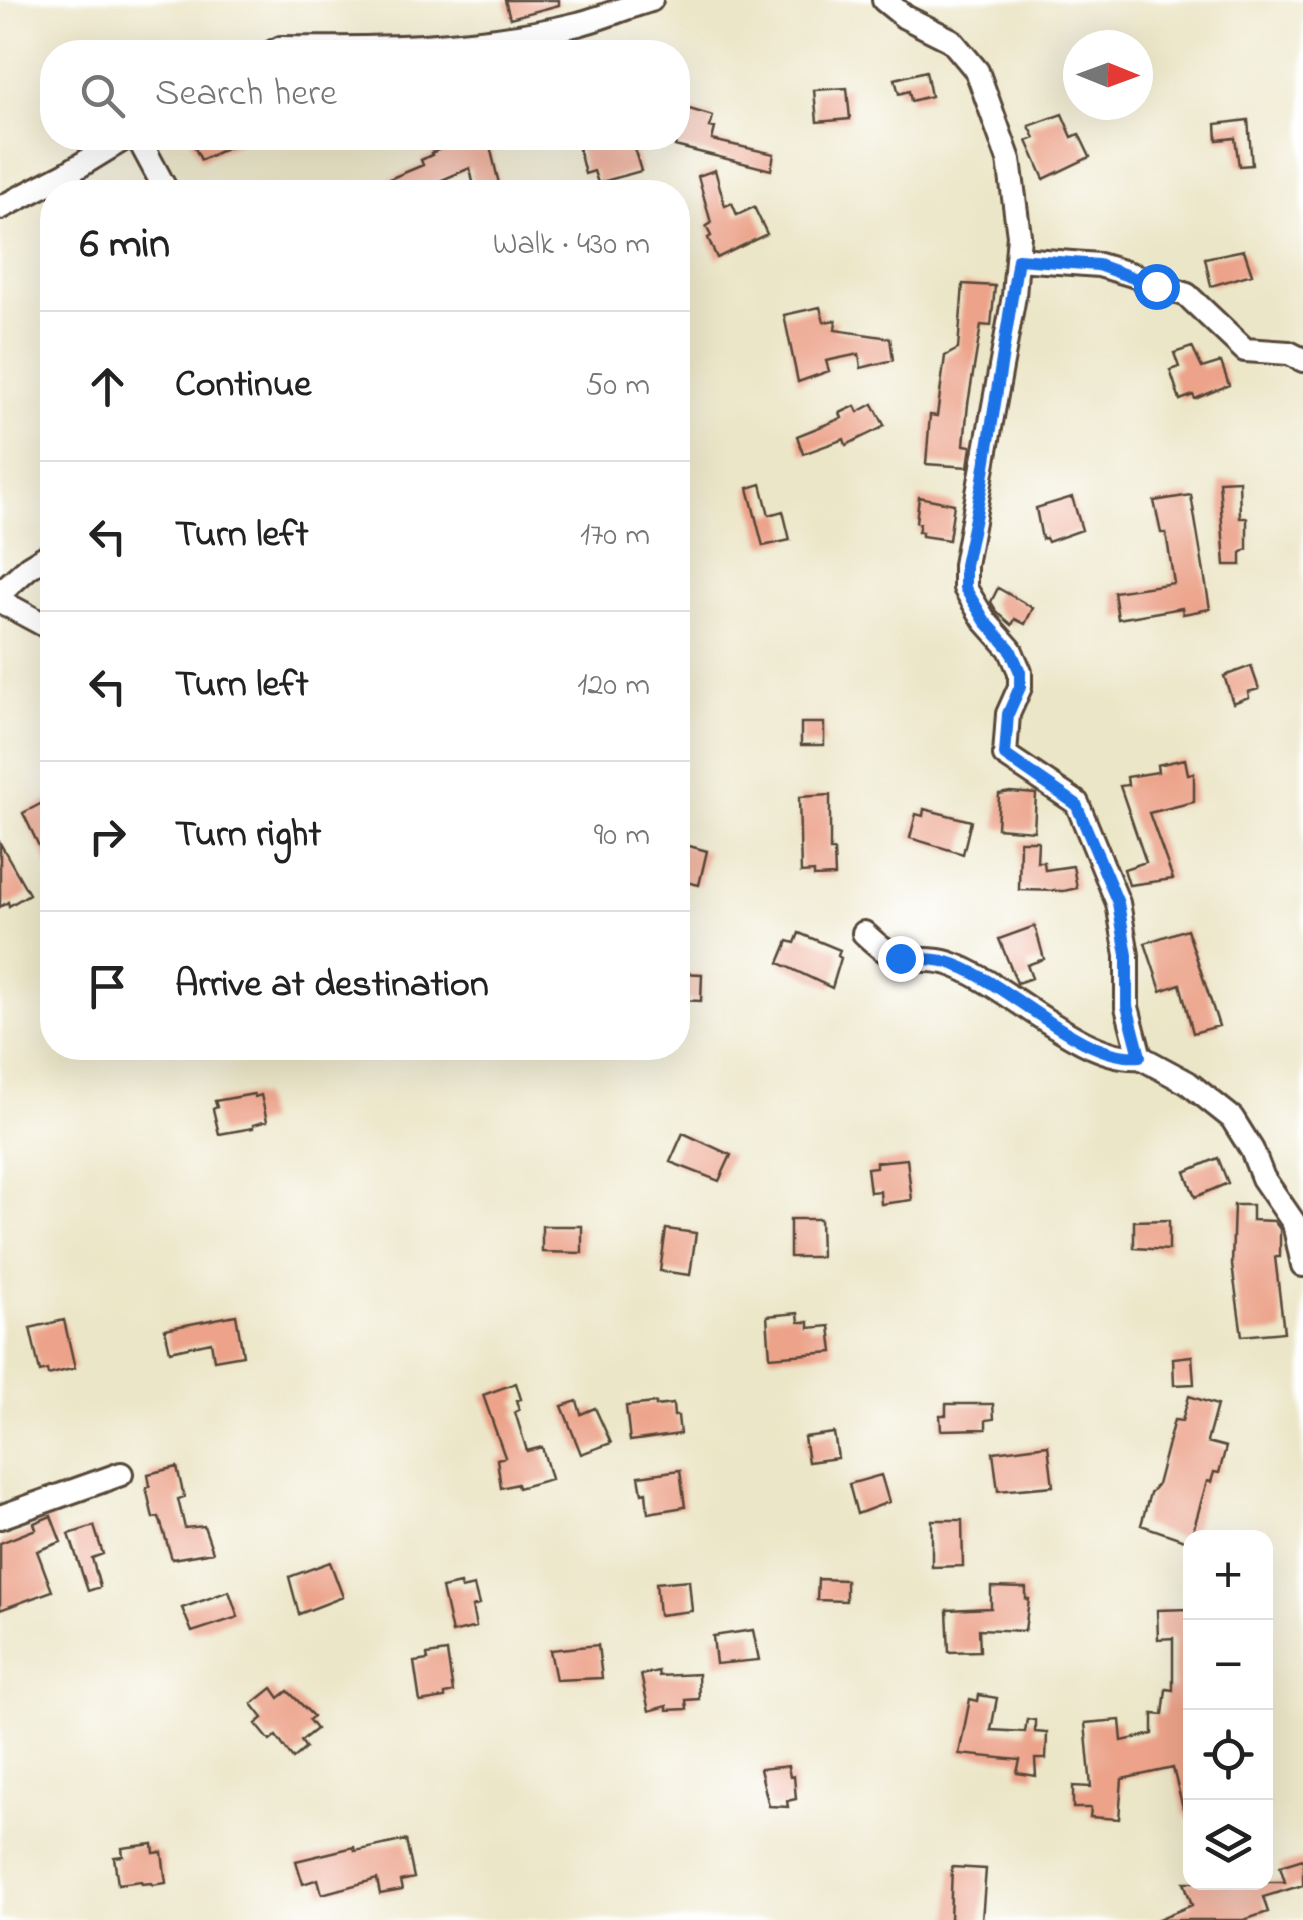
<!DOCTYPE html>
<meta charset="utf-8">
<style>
:root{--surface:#fff;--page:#f2f2f2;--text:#222;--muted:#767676;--line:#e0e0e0}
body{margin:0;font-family:"Indie Flower",sans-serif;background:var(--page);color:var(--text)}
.controls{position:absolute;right:30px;bottom:30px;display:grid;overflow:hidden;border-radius:20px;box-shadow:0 10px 40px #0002}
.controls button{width:90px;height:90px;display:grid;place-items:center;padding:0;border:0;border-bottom:2px solid var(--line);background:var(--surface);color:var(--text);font:50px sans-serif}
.compass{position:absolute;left:1063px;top:30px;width:90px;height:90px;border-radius:50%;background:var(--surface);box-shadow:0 10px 40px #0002;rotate:91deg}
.stop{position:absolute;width:30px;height:30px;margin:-22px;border:8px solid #1a73e8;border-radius:50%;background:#fff}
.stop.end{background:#1a73e8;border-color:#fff;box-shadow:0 2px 10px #0008}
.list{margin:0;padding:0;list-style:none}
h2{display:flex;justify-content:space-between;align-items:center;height:130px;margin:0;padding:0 40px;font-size:42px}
h2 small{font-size:32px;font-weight:400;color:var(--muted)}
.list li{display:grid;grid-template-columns:65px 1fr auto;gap:30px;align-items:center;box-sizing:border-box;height:150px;padding:0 40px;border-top:2px solid var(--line)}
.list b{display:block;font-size:38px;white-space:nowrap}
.list em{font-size:32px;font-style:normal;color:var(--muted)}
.icon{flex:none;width:55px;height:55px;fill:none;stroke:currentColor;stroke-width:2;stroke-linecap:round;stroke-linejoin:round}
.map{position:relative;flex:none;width:1303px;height:1920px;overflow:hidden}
.search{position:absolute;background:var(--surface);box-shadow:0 10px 40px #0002;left:40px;top:40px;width:650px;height:110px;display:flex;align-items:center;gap:25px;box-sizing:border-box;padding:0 35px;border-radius:40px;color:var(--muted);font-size:38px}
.panel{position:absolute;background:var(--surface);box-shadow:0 10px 40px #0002;left:40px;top:180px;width:650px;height:880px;border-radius:40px}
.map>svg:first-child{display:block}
</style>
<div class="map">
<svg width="1303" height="1920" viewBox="0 0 1303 1920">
<rect width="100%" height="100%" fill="#fff"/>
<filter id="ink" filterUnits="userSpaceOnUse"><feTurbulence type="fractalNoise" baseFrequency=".01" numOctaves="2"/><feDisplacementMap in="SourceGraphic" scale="20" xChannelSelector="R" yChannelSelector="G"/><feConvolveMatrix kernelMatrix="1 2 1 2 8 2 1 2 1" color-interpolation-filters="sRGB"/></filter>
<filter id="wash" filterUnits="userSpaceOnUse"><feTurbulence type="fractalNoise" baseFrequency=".0048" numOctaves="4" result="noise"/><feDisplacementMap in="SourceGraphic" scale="40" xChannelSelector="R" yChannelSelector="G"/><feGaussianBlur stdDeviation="2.25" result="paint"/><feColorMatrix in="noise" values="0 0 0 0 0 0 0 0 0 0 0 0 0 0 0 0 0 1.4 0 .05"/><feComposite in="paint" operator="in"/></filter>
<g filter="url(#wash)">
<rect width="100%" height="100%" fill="#ece6c8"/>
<g id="blocks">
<path fill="#eca38a" d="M505 0H559V5L510 18Z
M926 71 931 96 911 101 909 91 899 94 895 79Z
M847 88 850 119 817 122 814 90Z
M686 108 713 116 710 127 715 128 712 140 774 154 771 170 675 146Z
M1062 114 1072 137 1079 134 1090 157 1044 179 1027 141 1035 138 1029 126Z
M1248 120 1252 165 1239 166 1235 138 1217 140 1216 124Z
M190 138H249L201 160Z
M466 138H488L501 192H475L470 168 414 192H358L423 165 421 160 432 155 431 153Z
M595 138 598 146 631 138 641 171 598 183 594 171 585 174 577 142Z
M715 170 725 206 732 203 737 215 754 207 767 234 717 258 708 238 711 236 706 226 711 223 698 176Z
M1244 250 1252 274 1211 286 1205 258Z
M963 284 995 286 991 326 981 325 968 404 964 445 971 446 968 467 926 464 930 415 937 416 945 356 958 349Z
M820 307 824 322 836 320 835 330 890 338 893 360 861 368 859 354 826 361 829 371 798 382 784 315Z
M1192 347 1202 368 1221 362 1229 385 1195 399 1193 395 1180 400 1170 370 1179 367 1174 353Z
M873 404 884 425 881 428 846 445 844 439 803 454 797 436 842 418 840 413 855 406 858 412Z
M1239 480 1240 518H1247V549L1241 553V565H1225L1219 481Z
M761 484 769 515 783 511 790 540 763 546 748 488Z
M1191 495 1210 609 1183 614 1182 608 1118 619 1114 592 1174 583 1166 533H1161L1154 501Z
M919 497 954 504 949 540 922 536V532H918L920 523 916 522Z
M1072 497 1082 530 1048 542 1046 538 1042 539 1036 508Z
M998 588 1033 608 1025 624 1015 619 1012 625 997 612 991 602Z
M1251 666 1259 689 1248 692 1249 697 1233 703 1224 676Z
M801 723H824V745H801Z
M1185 759 1188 774 1194 773V802L1149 813 1173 879 1129 885 1124 869 1146 862 1120 786 1128 785 1127 777 1158 772 1157 765Z
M1010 792 1036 794 1034 831 997 828 999 794Z
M830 795V851H834L835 876 814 877V872L801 873 799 797Z
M52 798V873L23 813Z
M924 809 971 821 963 854 910 838 916 814 923 816Z
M1020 841H1038L1037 862H1044L1045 870 1073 866 1077 888 1064 891 1019 890Z
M0 843 29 894 9 906 8 902 0 907Z
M682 844 707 851 699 885 678 880V846Z
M1035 926 1044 959 1027 965 1032 978 1017 983 999 939Z
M1187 929 1219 1026 1193 1033 1180 984 1161 991 1145 943Z
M799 933 840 950 838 956 841 958 832 988 779 963 788 941 795 943Z
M678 973 702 974 701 1001 678 1000Z
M254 1094 255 1097 261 1095 267 1121 253 1125V1128L219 1134 213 1109 217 1107 215 1101Z
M683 1133 731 1155 719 1181 670 1162Z
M1218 1158 1228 1183 1195 1197 1185 1172Z
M907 1159 912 1200 881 1204 880 1191 870 1192 867 1168 876 1167V1162Z
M1234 1205H1252V1220L1274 1221 1280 1229V1257H1275L1284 1332 1242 1336 1232 1265Z
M790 1219H820L821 1257H790Z
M1169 1220V1250L1134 1248V1221Z
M542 1226H582V1253L542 1252Z
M666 1229 696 1233 690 1275 660 1271Z
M798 1313 799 1322H809V1328L830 1326 833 1352 770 1357 767 1316Z
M236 1315 243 1355 214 1360 211 1342 170 1351 165 1329Z
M64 1320 75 1368 48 1375 47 1370 40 1372 30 1328Z
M1192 1356 1194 1384 1174 1385 1173 1358Z
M516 1383 521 1399 516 1400 519 1410 515 1412 527 1451 542 1447 551 1479 518 1488 517 1484 501 1488 497 1459 505 1457 483 1395Z
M1189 1396 1217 1405 1207 1442 1226 1447 1219 1473 1214 1472 1211 1482 1207 1481 1190 1542 1141 1525 1150 1493 1157 1485 1174 1420 1182 1421Z
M577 1401 581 1414 595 1408 611 1443 581 1454 562 1406Z
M656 1403V1406L673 1404 674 1416H678L680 1434 630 1441 626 1406Z
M946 1404H993L994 1419 986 1420V1429L941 1430 940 1415H946Z
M834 1433 838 1458 808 1462 804 1437Z
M1048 1445 1053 1486 998 1491 993 1452Z
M177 1467 184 1497 178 1499 185 1528 204 1526 213 1552 172 1559 159 1517 153 1518 146 1487 150 1486 148 1474Z
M680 1470 685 1507 648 1513 646 1492 642 1493 639 1476Z
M881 1475 889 1502 857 1514 849 1484Z
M51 1516 61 1542 37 1551 52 1591 0 1610V1543L36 1529 34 1523Z
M932 1520H962L963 1566 932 1567Z
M94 1526 103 1554 92 1558 100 1587 88 1591 69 1534Z
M330 1562 343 1597 299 1614 289 1577Z
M818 1579 846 1580V1601L817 1600Z
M689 1580 692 1611 659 1615 656 1583Z
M460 1584 461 1589 474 1586 479 1605 472 1607 476 1627 452 1633 442 1588Z
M991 1587 1026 1588V1599H1029L1025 1631 979 1629 980 1651 949 1652 947 1610 991 1608Z
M229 1591 238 1617 192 1632 182 1608Z
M1190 1609V1815L1185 1816 1173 1768 1122 1779 1119 1819 1090 1817 1091 1808H1073V1786L1091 1787 1085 1723 1120 1720 1122 1741 1153 1734V1714L1163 1715 1166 1689 1173 1690V1638L1158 1639 1157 1610Z
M753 1630 759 1660 716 1664 713 1636Z
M598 1645 602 1678 556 1680 550 1650Z
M447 1652 453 1692 445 1694V1698L420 1702 414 1662 428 1660 427 1655Z
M658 1671 659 1676 698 1674 699 1699 686 1700 687 1709 667 1710V1706L649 1711 641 1675Z
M272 1688 279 1698 288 1691 313 1716 309 1720 316 1729 301 1741 306 1748 293 1759 276 1736 270 1741 256 1724 263 1718 252 1704Z
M979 1695 997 1698 991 1730 1025 1732 1027 1719 1035 1720V1732L1047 1733 1046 1759H1035L1036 1776 1017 1773 1020 1760 959 1754 970 1699 978 1701Z
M788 1766 790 1777 794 1776 796 1799 787 1801 788 1807 769 1806 760 1769Z
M406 1840 414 1878 400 1881 402 1890 380 1894 377 1879 322 1894 318 1879 303 1884 296 1861 354 1847 355 1851Z
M153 1844 154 1853 162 1852 166 1883 152 1885 151 1883 142 1884 141 1881 118 1884 114 1857 123 1856 122 1848Z
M1303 1859V1885L1263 1897 1268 1912 1244 1920H1156L1192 1905 1184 1882H1285L1280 1866Z
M952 1867 986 1869 982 1920H950Z"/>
</g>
</g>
<g filter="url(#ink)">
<use href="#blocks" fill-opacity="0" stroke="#564638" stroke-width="2.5"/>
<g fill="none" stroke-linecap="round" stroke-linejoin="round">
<defs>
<path id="street" d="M884 0 905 17 951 40 977 71 1009 160 1019 235 1014 296 965 565V588L985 621 1010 649 1020 672V687L1008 714 1005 755 1077 803 1118 903 1127 955V1007L1140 1057 1188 1083 1232 1118 1252 1150 1263 1178 1294 1223 1303 1265
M273 52 281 48C381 49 480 48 578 24 602 18 626 7 651 0
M138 138 167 192
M0 208 66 174 125 138
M1018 259 1099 265 1133 275 1187 295 1245 350 1289 353 1303 360
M0 593 29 567 52 553
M0 601 52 629
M864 933C875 943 887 955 902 958 917 961 934 958 948 963 1005 981 1081 1062 1140 1057
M0 1517 121 1474"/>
</defs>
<use href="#street" stroke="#564638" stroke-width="28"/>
<use href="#street" stroke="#fff" stroke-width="22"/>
</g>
</g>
<g fill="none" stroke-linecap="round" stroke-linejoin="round" filter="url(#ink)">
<path stroke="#1a73e8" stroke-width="12" d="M900 958C915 959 932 958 947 962 1005 978 1079 1062 1140 1056L1127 1006V955L1118 903 1076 804 1005 755 1008 714 1020 687V672L1010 649 985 621 965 588V565L982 485 1018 259 1098 265 1156 286"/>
</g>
</svg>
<div class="controls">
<button>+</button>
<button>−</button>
<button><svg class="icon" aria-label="locate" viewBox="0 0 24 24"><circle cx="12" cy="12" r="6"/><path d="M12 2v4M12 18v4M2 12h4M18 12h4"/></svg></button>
<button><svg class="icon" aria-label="layers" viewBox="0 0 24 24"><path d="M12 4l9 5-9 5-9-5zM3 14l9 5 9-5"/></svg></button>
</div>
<svg class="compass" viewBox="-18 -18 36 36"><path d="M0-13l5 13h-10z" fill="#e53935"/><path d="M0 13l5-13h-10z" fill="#767676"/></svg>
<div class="stop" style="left:1156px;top:286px"></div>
<div class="stop end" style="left:900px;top:958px"></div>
<div class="search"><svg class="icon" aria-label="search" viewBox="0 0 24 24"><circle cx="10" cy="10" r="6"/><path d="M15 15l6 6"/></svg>Search here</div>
<section class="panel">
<h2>6 min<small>Walk · 430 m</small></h2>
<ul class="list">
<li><svg class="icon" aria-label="ahead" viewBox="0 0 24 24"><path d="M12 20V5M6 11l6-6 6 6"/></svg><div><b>Continue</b></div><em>50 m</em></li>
<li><svg class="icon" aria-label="left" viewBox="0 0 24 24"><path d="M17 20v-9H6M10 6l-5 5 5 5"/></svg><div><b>Turn left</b></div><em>170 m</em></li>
<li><svg class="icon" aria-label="left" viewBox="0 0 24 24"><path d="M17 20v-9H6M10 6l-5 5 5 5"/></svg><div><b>Turn left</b></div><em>120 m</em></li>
<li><svg class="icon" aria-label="right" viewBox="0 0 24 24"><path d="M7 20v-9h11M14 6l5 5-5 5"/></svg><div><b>Turn right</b></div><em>90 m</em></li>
<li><svg class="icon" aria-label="arrive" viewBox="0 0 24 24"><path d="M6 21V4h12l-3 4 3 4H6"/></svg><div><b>Arrive at destination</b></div></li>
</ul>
</section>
</div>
